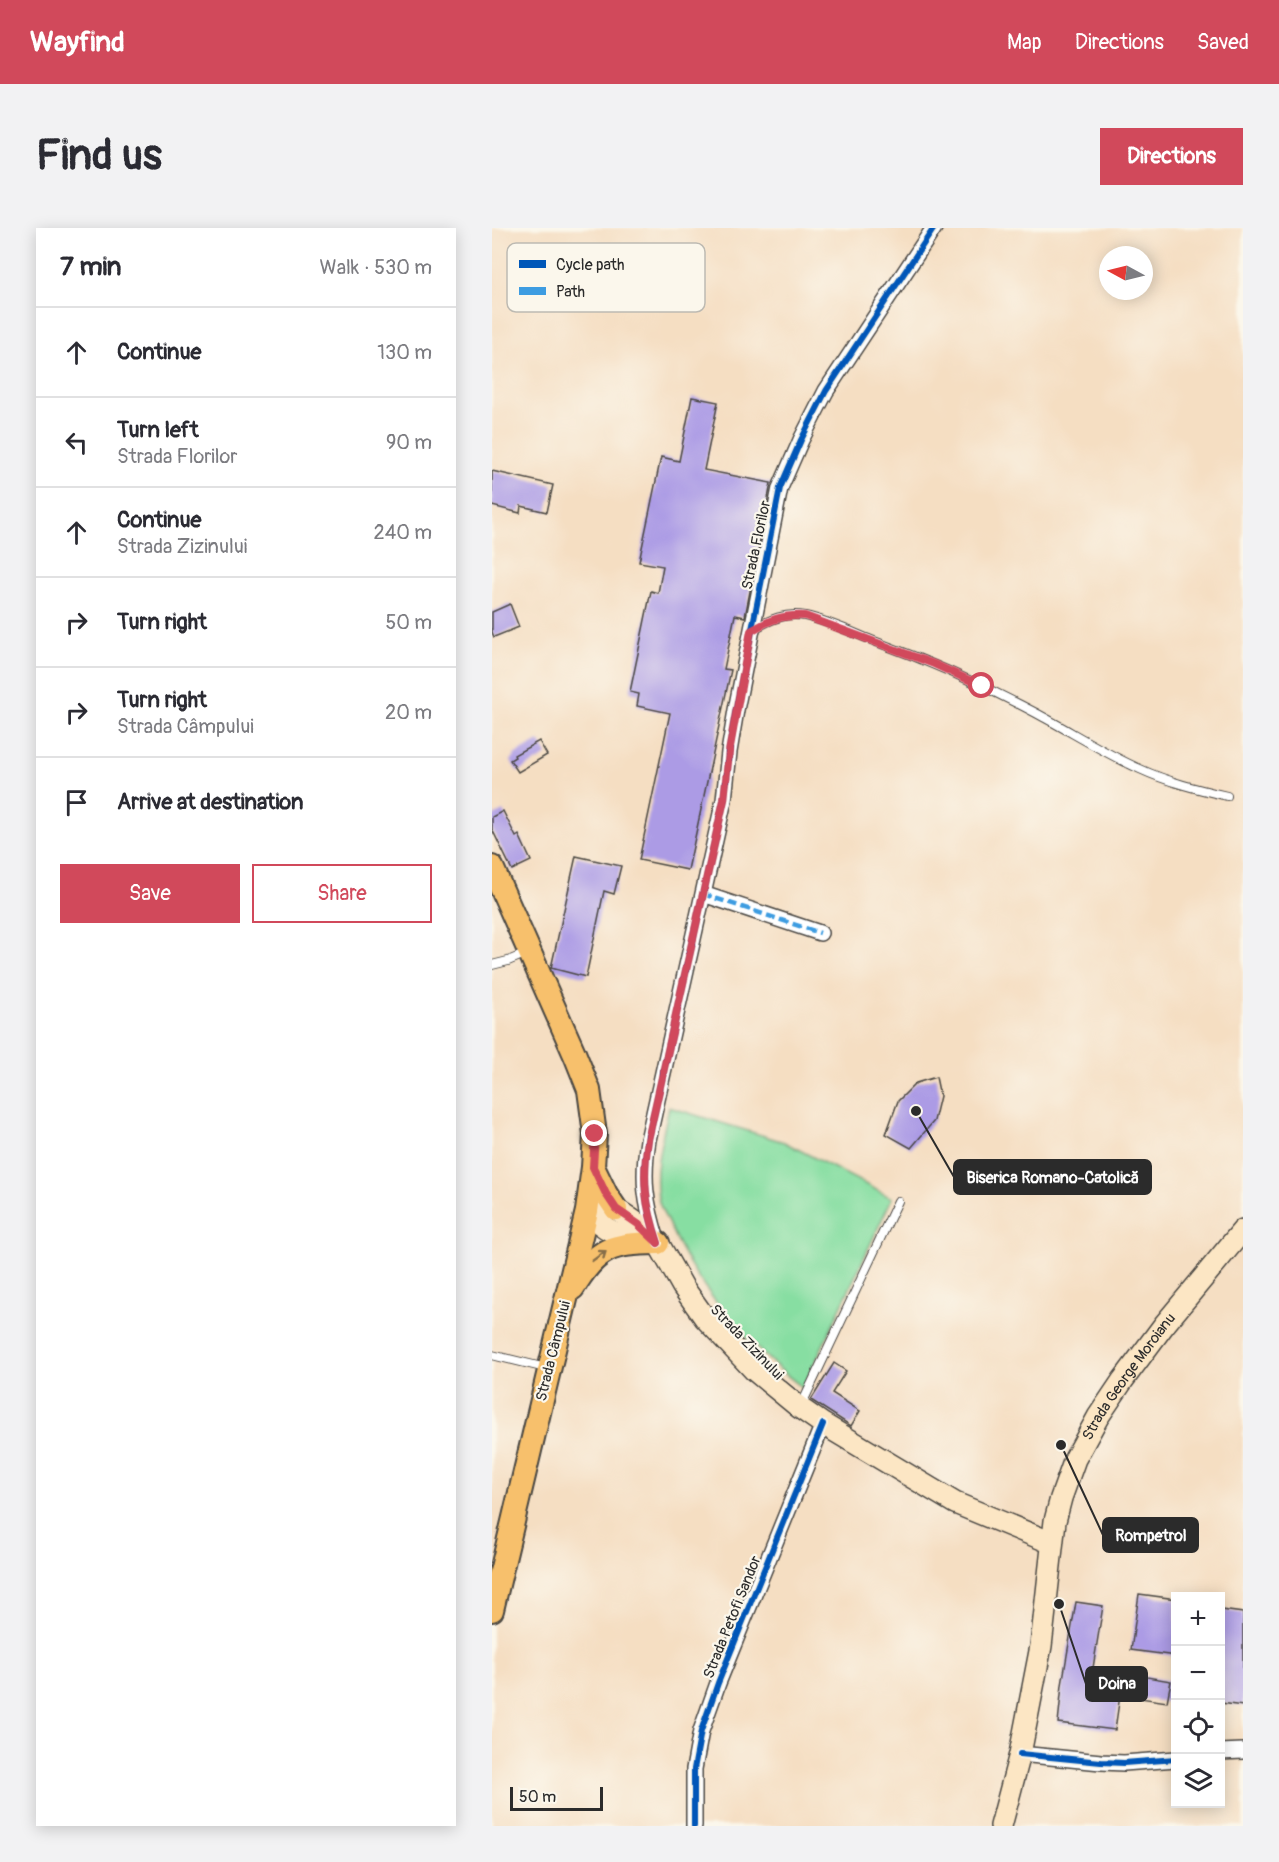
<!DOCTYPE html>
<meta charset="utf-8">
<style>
:root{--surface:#fff;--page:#f2f2f3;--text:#2b2b33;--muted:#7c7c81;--line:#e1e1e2;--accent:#d1495b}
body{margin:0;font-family:Pangolin,sans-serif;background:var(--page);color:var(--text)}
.controls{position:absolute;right:18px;bottom:18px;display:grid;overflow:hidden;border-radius:0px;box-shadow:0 3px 15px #0003}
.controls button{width:54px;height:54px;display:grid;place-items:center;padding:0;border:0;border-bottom:2px solid var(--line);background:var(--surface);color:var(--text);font:30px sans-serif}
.compass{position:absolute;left:607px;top:18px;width:54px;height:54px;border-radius:50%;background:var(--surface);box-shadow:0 3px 15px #0003;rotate:277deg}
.scale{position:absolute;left:18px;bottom:15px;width:93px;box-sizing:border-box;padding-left:6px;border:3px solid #2b2b2b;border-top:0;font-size:16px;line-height:21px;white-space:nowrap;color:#2b2b2b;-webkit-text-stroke:4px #fbf7ec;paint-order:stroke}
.stop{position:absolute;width:18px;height:18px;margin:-14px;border:4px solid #d1495b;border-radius:50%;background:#fff}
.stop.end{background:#d1495b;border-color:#fff;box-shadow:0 2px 6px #0008}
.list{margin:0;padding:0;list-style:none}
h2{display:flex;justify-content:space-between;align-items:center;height:78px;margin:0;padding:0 24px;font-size:26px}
h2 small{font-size:20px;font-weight:400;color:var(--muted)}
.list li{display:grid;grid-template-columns:39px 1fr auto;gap:18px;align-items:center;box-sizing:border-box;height:90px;padding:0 24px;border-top:2px solid var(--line)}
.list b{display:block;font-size:22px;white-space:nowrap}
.list p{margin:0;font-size:20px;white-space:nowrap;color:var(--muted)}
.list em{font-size:20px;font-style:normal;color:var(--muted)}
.actions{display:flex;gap:12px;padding:18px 24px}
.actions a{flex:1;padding:14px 0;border:2px solid var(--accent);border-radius:0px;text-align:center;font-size:21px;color:var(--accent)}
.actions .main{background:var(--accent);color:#fff}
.icon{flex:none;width:33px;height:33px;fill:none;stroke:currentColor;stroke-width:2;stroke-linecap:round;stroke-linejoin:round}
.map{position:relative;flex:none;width:751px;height:1598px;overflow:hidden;border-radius:0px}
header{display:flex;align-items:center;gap:36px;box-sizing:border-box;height:84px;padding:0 30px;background:var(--accent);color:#fff}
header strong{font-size:28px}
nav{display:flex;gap:33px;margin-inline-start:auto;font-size:21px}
.intro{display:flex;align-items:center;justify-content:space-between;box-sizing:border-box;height:144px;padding:0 36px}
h1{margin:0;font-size:42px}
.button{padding:15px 27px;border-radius:0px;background:var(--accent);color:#fff;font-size:21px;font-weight:700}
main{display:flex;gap:36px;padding:0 36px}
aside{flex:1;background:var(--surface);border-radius:0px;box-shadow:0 3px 15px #0003}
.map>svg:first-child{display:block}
</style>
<header>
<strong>Wayfind</strong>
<nav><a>Map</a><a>Directions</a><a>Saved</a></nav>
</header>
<div class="intro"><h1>Find us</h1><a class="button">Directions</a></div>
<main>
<aside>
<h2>7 min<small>Walk · 530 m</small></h2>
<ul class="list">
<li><svg class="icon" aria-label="ahead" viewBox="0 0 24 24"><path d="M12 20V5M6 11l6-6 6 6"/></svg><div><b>Continue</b></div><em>130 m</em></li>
<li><svg class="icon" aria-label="left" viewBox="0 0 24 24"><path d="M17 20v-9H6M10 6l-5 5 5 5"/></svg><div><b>Turn left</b><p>Strada Florilor</p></div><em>90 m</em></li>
<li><svg class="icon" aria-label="ahead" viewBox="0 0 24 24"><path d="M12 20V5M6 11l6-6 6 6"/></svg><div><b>Continue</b><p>Strada Zizinului</p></div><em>240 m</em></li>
<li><svg class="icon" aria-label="right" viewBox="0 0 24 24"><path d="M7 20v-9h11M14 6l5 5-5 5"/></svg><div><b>Turn right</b></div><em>50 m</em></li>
<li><svg class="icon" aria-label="right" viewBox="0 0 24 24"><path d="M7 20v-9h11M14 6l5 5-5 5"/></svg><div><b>Turn right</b><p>Strada Câmpului</p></div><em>20 m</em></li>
<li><svg class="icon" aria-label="arrive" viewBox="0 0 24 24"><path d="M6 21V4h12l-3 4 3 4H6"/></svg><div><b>Arrive at destination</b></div></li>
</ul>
<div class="actions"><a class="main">Save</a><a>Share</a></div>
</aside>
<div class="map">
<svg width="751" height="1598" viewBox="0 0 751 1598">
<rect width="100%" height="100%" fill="#fbf7ec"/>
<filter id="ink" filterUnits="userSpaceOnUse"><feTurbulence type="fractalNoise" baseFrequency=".0167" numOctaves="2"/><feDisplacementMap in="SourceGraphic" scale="12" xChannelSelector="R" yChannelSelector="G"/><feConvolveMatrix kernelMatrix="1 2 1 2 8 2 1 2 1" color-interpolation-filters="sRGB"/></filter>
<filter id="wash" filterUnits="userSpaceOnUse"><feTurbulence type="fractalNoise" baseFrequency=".008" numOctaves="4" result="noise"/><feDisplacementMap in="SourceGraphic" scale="24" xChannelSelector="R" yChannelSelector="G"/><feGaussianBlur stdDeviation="1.35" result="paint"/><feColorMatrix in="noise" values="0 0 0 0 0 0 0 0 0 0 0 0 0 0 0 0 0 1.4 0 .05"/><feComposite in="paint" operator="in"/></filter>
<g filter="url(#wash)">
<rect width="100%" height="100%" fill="#f5dec2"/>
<path fill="#87dea2" stroke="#598466" stroke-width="1.5" d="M177 879 292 914 400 970 311 1160C257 1119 206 1061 178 999 174 990 167 979 166 969 161 940 171 907 177 879Z"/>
<g id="blocks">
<path fill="#ac9be5" d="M200 169 226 174 212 242 279 255 253 389 243 387 232 441 239 442 196 642 147 632 178 485 145 478 147 466 138 464 159 363 166 365 171 338 147 334 169 229 187 233Z
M0 243 61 257 55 284 29 278 28 285 0 278Z
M18 376 27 399 2 409 0 404V384Z
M47 513 55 527 26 544 18 532 23 529 22 527Z
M11 583 24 609 27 607 39 633 20 642 0 601V589Z
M84 628 129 638 122 666 112 663 94 749 59 740Z
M444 849 448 868 442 893 419 920 394 906 406 873 424 855Z
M342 1135 354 1143 340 1165 368 1183 359 1198 319 1172Z
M647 1366 684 1371V1428L639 1422Z
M584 1374 611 1378 601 1440 679 1453 675 1474 628 1467 623 1502 566 1495 570 1457Z
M729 1382 751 1385V1478L729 1475Z"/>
</g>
</g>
<g filter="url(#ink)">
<use href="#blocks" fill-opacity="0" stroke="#494642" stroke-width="1.5"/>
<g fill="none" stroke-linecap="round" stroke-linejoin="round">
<defs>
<path id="lane" d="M262 401C277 392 294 384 313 388 333 392 362 405 382 413 437 433 491 457 544 485 578 503 612 525 648 541 676 554 705 561 735 568
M0 737 16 733 35 725
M0 1127 54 1140
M309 1178 406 973"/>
<path id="street" d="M211 666 328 705
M165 1012C153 974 150 951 156 912L232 572 237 524 244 482 288 260 309 212 334 163 442 0
M728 1524 751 1523
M528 1526 609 1534 632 1535 684 1531
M202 1598V1541L209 1503 226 1455 331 1196"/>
<g id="secondary">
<path d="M95 983 112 979 124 981 146 996 166 1015 191 1059 213 1090 262 1142 308 1180 331 1196 463 1275 560 1315"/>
<path d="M95 983C115 1006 127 1007 157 1013"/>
<path id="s1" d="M509 1598 528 1526 549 1418 563 1293 569 1270 583 1231 606 1189 631 1152 672 1097 751 1002"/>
</g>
<path id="primary" d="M0 639 83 827 97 862 103 906 101 939 95 983 0 1382
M101 939 114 966 124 981
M81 1060C106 1019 119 1016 166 1015"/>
</defs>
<use href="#lane" stroke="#494642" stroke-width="10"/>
<use href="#street" stroke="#494642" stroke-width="18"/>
<use href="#secondary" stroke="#494642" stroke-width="24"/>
<use href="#primary" stroke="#494642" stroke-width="26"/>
<use href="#lane" stroke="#fff" stroke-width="8"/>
<use href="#street" stroke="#fff" stroke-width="15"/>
<use href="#secondary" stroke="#fce6c4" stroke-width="21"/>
<use href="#primary" stroke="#f7c06c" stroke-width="22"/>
<path stroke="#3d9ce1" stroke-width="4.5" stroke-dasharray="9 4.5" stroke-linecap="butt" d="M211 666 328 705"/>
<defs>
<path id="cycleway" d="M166 1015C153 976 150 952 156 912L232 572 237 524 244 482 288 260 309 212 334 163 442 0
M528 1526 609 1534 632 1535 684 1531
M202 1598V1541L209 1503 226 1455 331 1196"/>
</defs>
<use href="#cycleway" stroke="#fbf7ec" stroke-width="10"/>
<use href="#cycleway" stroke="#0057b8" stroke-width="6"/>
</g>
<defs><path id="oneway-shaft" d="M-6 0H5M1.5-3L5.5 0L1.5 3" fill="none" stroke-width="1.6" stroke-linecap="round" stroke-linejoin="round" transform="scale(1.5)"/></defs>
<use stroke="#876e48" href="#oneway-shaft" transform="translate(107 1028) rotate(-36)"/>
</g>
<g fill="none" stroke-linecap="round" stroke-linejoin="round" filter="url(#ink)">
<path stroke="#d1495b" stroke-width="8" d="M103 906 101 939 114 966 124 981 146 996 166 1015C153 976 150 952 156 912L232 572 237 524 259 403C279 391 290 387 313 388L442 436 490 458"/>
</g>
<g text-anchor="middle" stroke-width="4.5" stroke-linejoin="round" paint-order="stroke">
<g font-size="15" fill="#2b2b2b" stroke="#fbf7ec">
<text transform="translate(264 317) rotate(-78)" y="5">Strada Florilor</text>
<text transform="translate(255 1114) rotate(46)" y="5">Strada Zizinului</text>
<text transform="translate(61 1123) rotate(-76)" y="5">Strada Câmpului</text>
<text dy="5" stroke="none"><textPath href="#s1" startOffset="474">Strada George Moroianu</textPath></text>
<text transform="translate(240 1389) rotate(-68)" y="5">Strada Petofi Sandor</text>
</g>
</g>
<rect x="15" y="15" width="198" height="69" rx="9" fill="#fbf7ec" stroke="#bdbab2" stroke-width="1.5"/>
<rect x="27" y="32" width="27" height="8" fill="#0057b8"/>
<rect x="27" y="59" width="27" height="8" fill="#3d9ce1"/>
<g font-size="16" fill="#2b2b2b">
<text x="64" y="42">Cycle path</text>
<text x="64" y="69">Path</text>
</g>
<path fill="none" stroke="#2b2b2b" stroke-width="2" d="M424 883L462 949M569 1217L611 1307M567 1376L594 1456"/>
<g fill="#2b2b2b" stroke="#fbf7ec" stroke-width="2">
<circle cx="424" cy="883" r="6"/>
<circle cx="569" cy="1217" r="6"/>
<circle cx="567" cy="1376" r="6"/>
</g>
<g fill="#2b2b2b" stroke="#2b2b2b" stroke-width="2">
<rect x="462" y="932" width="197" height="34" rx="6"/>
<rect x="611" y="1290" width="95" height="34" rx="6"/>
<rect x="594" y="1439" width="61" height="34" rx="6"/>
</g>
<g font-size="16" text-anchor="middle" font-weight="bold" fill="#fff">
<text x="561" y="955">Biserica Romano-Catolică</text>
<text x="659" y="1313">Rompetrol</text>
<text x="625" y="1461">Doina</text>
</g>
</svg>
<div class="controls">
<button>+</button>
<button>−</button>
<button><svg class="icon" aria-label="locate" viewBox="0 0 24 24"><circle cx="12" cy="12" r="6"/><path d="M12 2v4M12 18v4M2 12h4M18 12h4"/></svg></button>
<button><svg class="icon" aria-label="layers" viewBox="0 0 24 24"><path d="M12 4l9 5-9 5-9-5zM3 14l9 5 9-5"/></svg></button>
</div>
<svg class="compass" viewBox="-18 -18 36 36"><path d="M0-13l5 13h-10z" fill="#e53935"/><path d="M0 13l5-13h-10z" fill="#7c7c81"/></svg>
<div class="scale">50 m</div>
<div class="stop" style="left:490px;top:458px"></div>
<div class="stop end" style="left:103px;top:906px"></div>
</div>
</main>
